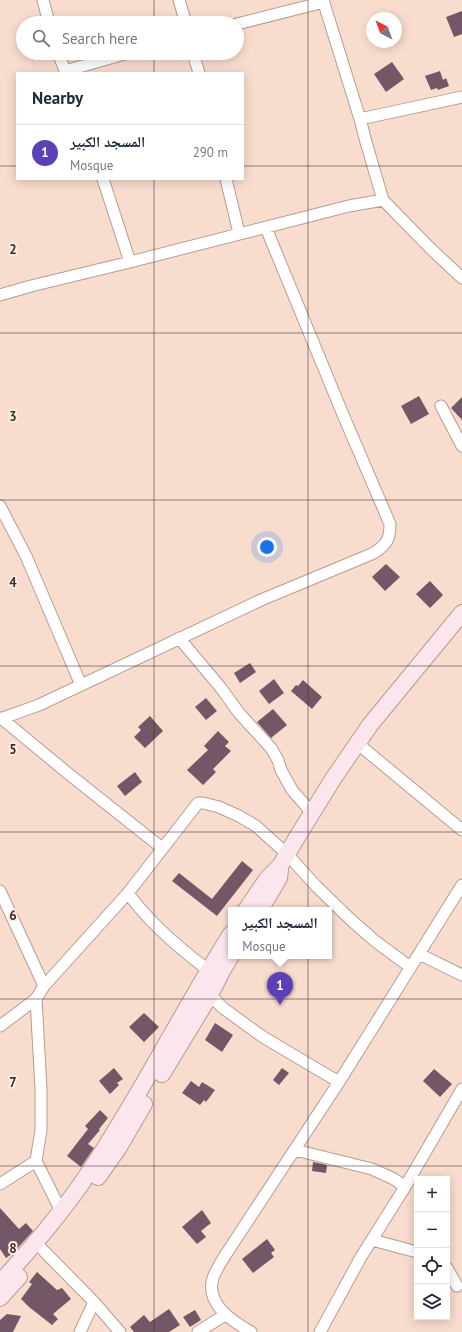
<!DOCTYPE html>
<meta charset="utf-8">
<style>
:root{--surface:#fff;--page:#f2f2f3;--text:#1f2937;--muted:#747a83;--line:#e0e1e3;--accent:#5c40b8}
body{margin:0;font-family:"PT Sans","Noto Naskh Arabic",sans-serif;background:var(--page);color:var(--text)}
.controls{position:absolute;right:12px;bottom:12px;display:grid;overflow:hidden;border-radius:0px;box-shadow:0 2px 10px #0003}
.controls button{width:36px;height:36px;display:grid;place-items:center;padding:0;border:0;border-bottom:1px solid var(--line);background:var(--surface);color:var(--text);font:20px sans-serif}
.compass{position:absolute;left:366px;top:12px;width:36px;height:36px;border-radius:50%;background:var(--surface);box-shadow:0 2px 10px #0003;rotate:319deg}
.you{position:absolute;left:267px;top:547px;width:14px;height:14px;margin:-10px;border:3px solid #fff;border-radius:50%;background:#1a73e8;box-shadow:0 0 0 6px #1a73e833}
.badge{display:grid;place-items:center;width:26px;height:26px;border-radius:50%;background:var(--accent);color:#fff;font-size:13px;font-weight:700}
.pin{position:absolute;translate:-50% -33px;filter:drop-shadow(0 1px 2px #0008)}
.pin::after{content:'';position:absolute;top:21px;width:14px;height:12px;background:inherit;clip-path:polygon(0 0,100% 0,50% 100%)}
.popup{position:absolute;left:228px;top:907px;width:104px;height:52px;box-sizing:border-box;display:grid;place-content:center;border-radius:0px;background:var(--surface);filter:drop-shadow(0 1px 3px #0005);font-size:13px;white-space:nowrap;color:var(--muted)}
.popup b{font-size:15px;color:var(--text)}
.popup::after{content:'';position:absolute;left:50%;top:100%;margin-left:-8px;border:8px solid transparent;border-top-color:var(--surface)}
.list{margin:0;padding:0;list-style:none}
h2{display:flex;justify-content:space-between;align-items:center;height:52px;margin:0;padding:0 16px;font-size:17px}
h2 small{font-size:13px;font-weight:400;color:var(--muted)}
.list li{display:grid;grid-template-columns:26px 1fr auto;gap:12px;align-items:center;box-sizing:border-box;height:56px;padding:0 16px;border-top:1px solid var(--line)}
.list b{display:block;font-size:15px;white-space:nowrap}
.list p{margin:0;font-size:13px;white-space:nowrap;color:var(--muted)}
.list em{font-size:13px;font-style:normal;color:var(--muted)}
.icon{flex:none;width:22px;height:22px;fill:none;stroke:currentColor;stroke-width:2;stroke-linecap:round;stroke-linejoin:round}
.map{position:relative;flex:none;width:462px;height:1332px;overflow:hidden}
.search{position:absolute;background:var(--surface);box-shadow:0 2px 10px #0003;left:16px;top:16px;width:228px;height:44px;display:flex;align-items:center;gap:10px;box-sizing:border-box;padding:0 14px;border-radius:22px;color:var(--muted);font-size:15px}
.panel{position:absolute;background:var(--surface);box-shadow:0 2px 10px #0003;left:16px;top:72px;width:228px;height:108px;border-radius:0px}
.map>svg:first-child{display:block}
</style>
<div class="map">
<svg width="462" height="1332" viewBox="0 0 462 1332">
<rect width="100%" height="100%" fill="#f8ddcf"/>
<path fill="#745766" d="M462 11V34L454 37 446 17Z
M392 62 404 79 386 92 374 74Z
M440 71 443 80 446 78 449 86 438 90 437 88 431 90 425 76Z
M419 396 429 414 411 424 401 406Z
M462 397V420L451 408Z
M386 564 400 577 385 591 372 577Z
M430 581 443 595 430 608 416 594Z
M250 663 256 672 240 683 234 673Z
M274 679 284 693 269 704 259 691Z
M303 680 322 697 312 709 291 691 296 685 298 686Z
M206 698 217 711 206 720 195 707Z
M273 709 287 725 271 738 257 722Z
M150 716 163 731 145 748 134 737 141 730 138 727Z
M218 731 229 742 225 746 231 751 213 769 216 772 203 785 187 770 208 750 204 746Z
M135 772 142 782 125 796 117 786Z
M242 861 253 870 217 916 172 881 179 873 212 899Z
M144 1013 159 1027 144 1042 129 1027Z
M215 1023 233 1035 222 1052 205 1040Z
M114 1068 123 1079 117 1083 119 1085 110 1094 99 1081Z
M282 1068 289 1073 279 1085 273 1080Z
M434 1069 452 1084 440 1097 423 1081Z
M191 1081 199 1087 202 1082 215 1090 206 1102 204 1100 200 1105 182 1093Z
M100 1110 108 1118 99 1129 100 1130 88 1144 94 1148 81 1167 67 1156 88 1129 85 1126Z
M313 1162 327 1165 326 1173 312 1171Z
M0 1208 19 1229 26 1223 33 1231 13 1253 6 1258 0 1249Z
M202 1210 211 1223 201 1231 206 1237 197 1244 182 1227Z
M267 1239 275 1250 271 1253 274 1257 253 1273 242 1259Z
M37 1272 57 1290 62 1288 71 1299 53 1314 58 1319 52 1325 29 1307 21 1299 32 1284 29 1282Z
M169 1309 180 1325 169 1332H134L130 1327 144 1315 150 1322Z
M195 1310 201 1320 190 1327 183 1317Z
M7 1314 21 1316 13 1332H0V1320Z"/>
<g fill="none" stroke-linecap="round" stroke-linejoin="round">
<defs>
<path id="street" d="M43 0 49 23
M179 0 186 23
M323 0 360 119 366 142 383 200 432 250 462 278
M237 24 324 2
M58 53 66 73
M193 53 199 73
M65 71 128 53
M360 119 462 97
M103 179 130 262 349 206 383 200
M226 179 239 233
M0 295 31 286 130 262
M441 406 462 446
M0 506 26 556 81 685
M179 638 221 688 239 713 271 748 278 760 281 770 292 790 312 813
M1 718 70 775 162 848
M0 719 39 705 261 600 374 553C387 544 390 539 390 524L344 417 266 228
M357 743 462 830
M0 891 44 986
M128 893C149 923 179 948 208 970
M419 954 462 975
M206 991 223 1008 263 1037 339 1082
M0 1026 36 999
M295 1150 372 1169 394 1179 405 1187
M0 1184 36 1161
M61 1211 36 1161 41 1130V1089L36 999 44 986 128 893 198 803H203L219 807 239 816 256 826 287 854 316 886 351 920 375 941 410 967
M372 1240 417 1252
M36 1243 94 1302 120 1332
M447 1268 457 1286
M80 1332 94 1302
M198 1332 225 1315
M251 1332C232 1321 205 1304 213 1278 216 1269 223 1259 228 1251L339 1082 462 885
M320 1332 361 1257 405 1187 462 1089"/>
<path id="secondary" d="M246 910 267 879 280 866 299 834 333 779 370 725 462 613
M260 910 279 878 280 870
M162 1074 210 995 223 969 231 956
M98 1177 119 1147 144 1104
M0 1283C31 1248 62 1213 88 1174 140 1097 181 1013 231 934
M0 1298 19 1277"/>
</defs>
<use href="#street" stroke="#b69d90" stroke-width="13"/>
<use href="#secondary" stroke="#b69d90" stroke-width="18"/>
<use href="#street" stroke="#fff" stroke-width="11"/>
<use href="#secondary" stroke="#fce6ee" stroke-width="16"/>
</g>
<path fill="none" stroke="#382d28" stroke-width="1" stroke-opacity="0.55" d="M154 0V23M308 0V1332M154 53V73M0 166H17M243 166H462M154 179V1332M0 333H462M0 500H462M0 666H462M0 832H462M0 999H462M0 1166H462"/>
<g font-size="13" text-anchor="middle" font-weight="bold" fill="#382d28" stroke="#fdece4" stroke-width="4" stroke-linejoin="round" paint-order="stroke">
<text x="13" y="254">2</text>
<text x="13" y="421">3</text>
<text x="13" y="587">4</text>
<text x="13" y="754">5</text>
<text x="13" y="920">6</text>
<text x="13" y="1087">7</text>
<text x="13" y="1253">8</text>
</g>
</svg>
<div class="controls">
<button>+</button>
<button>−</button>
<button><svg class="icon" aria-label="locate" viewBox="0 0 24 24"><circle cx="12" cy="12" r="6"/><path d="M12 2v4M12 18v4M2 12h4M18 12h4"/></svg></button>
<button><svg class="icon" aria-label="layers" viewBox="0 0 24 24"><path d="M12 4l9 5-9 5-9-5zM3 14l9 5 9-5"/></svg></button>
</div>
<svg class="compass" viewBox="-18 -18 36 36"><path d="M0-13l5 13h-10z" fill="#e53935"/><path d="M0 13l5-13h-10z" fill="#747a83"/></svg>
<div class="you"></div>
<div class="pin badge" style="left:280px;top:1005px">1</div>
<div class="popup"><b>المسجد الكبير</b>Mosque</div>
<div class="search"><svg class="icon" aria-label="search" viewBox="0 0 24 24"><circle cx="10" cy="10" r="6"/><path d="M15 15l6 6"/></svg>Search here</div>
<section class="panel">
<h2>Nearby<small></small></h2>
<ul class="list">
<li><span class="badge">1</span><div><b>المسجد الكبير</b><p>Mosque</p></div><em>290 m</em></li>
</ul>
</section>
</div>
